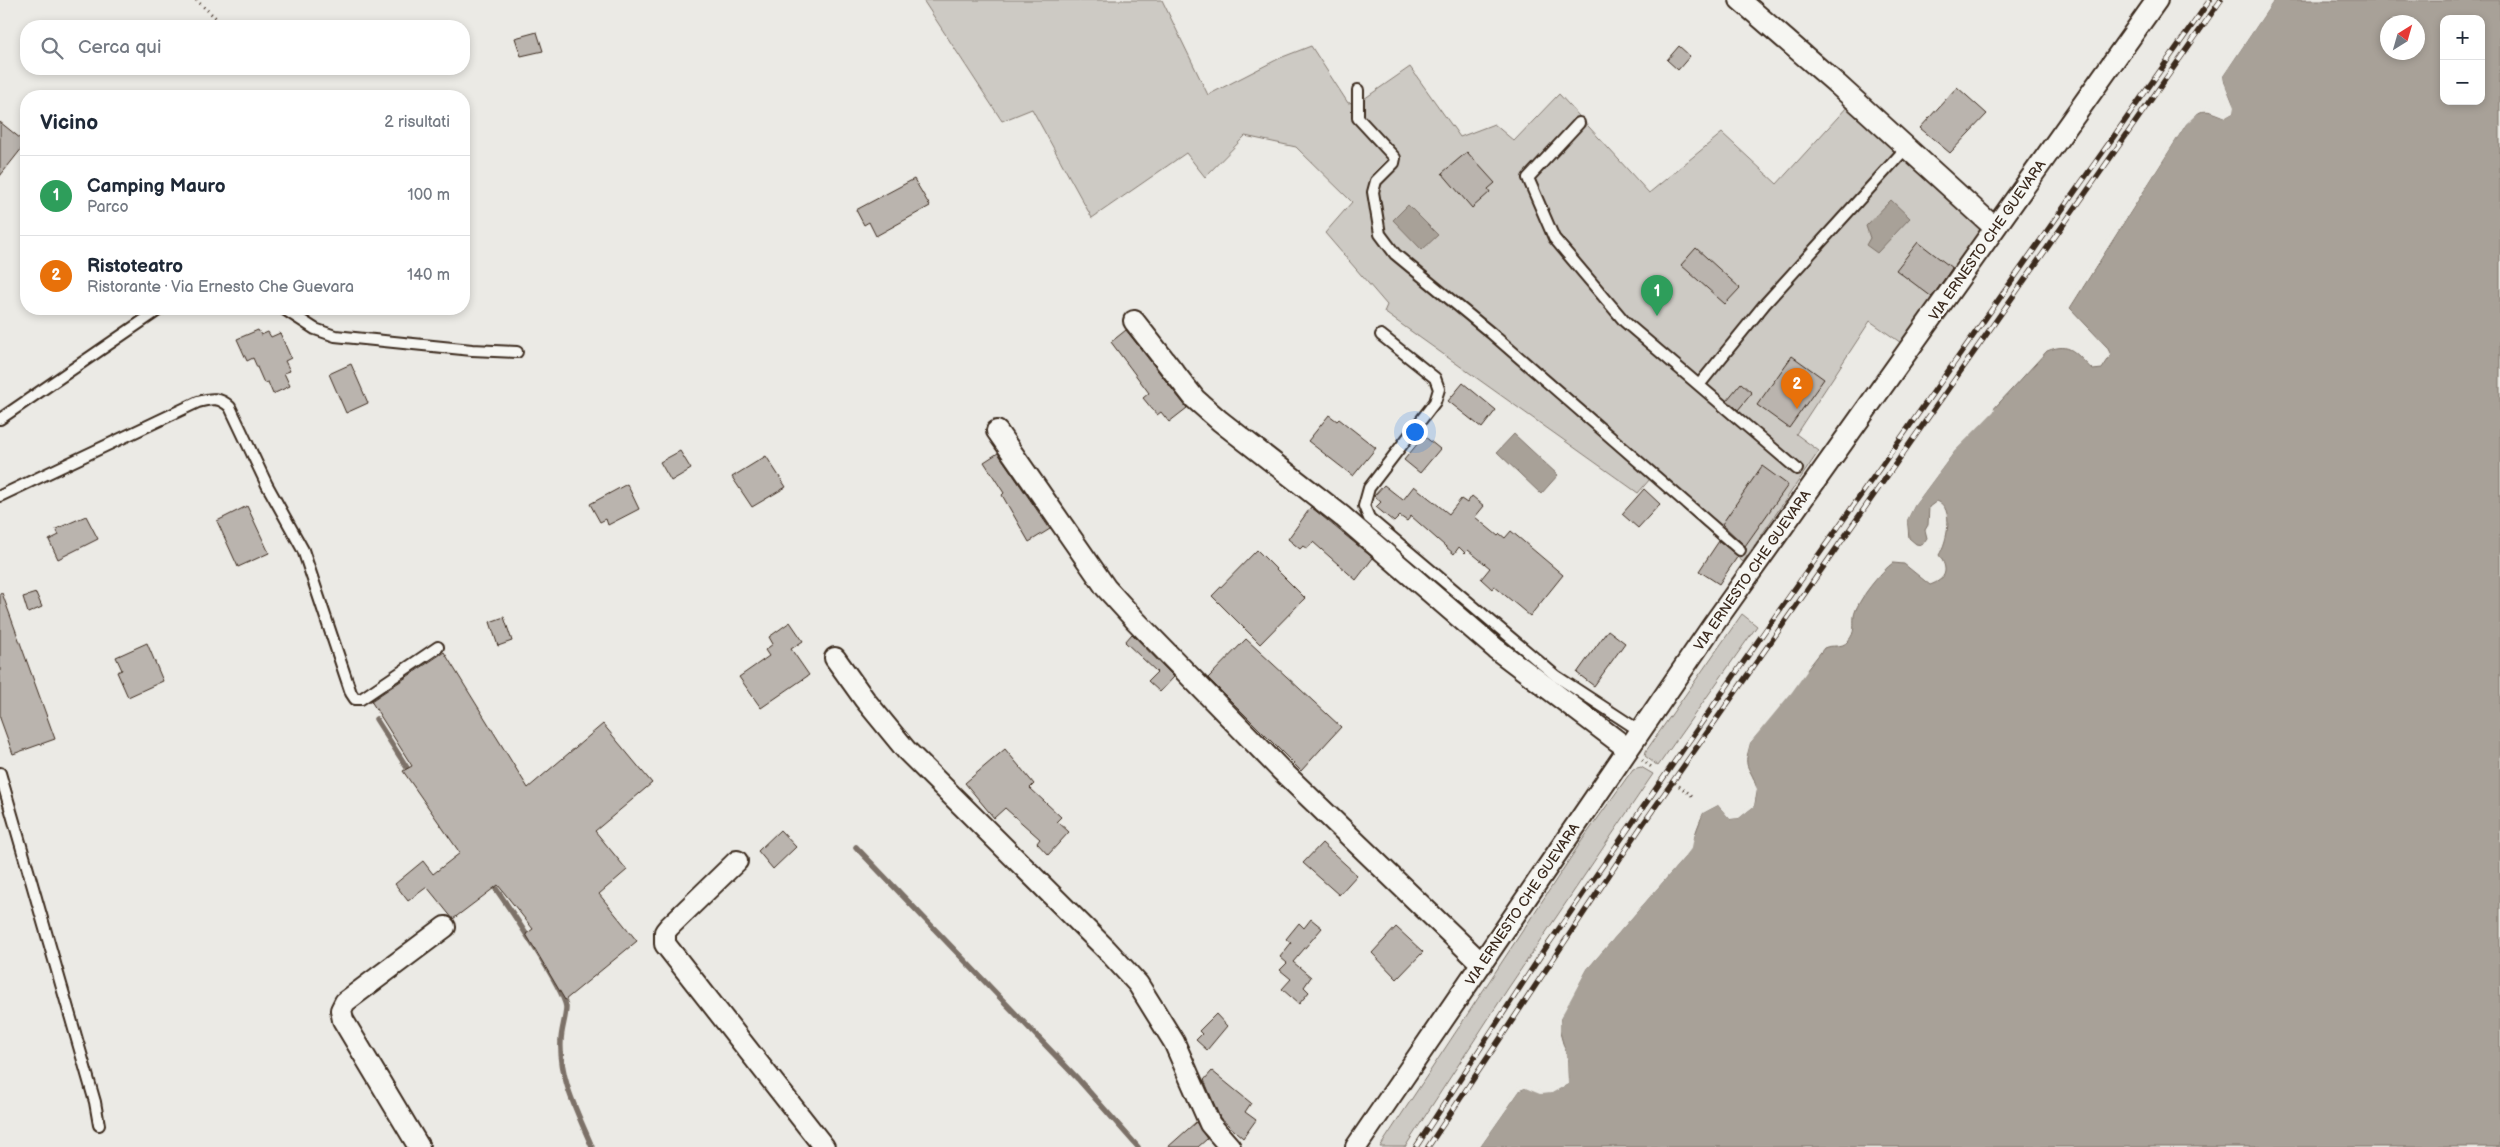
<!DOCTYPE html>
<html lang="it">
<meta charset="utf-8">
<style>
:root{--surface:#fff;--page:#f6f6f7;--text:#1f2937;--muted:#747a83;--line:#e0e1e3;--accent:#1a73e8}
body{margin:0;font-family:"Balsamiq Sans",sans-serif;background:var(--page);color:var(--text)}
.controls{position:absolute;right:15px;top:15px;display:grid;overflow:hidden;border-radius:10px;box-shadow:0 2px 8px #0003}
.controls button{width:45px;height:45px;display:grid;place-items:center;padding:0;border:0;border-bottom:1px solid var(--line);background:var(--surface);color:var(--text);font:25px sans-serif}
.compass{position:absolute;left:2380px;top:15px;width:45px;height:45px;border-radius:50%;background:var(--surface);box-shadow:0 2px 8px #0003;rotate:37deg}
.you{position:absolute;left:1414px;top:431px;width:18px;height:18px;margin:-12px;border:4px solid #fff;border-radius:50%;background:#1a73e8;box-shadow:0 0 0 8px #1a73e833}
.badge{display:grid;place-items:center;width:32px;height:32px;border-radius:50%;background:var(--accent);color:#fff;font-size:16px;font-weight:700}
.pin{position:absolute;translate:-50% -41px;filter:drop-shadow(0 1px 2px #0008)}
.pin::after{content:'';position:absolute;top:26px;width:18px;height:15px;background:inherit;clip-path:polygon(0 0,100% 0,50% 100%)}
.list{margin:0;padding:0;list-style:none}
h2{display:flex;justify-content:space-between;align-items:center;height:65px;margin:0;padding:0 20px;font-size:21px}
h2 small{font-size:16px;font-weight:400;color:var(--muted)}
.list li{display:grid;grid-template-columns:32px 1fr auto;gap:15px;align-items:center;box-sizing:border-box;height:80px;padding:0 20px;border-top:1px solid var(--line)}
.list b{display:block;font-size:19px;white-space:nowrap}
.list p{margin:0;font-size:16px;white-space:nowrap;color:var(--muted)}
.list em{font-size:16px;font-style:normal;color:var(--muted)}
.icon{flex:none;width:28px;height:28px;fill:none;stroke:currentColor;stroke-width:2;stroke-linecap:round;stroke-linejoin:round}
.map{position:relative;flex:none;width:2500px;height:1147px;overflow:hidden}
.search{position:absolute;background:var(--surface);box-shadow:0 2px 8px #0003;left:20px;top:20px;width:450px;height:55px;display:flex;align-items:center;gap:12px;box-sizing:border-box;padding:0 18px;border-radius:20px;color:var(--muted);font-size:19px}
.panel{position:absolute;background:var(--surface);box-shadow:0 2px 8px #0003;left:20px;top:90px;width:450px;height:225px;border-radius:20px}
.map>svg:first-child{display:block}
</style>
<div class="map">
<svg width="2500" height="1147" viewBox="0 0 2500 1147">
<rect width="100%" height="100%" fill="#ebeae5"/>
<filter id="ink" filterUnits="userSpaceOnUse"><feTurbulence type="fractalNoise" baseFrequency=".02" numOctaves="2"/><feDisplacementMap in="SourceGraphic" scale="10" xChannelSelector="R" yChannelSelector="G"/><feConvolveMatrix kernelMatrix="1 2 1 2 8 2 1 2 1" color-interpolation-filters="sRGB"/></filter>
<g filter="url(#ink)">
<path fill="#cdcac4" stroke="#847a71" d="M923 0H1162L1208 95 1280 58 1311 46 1348 103 1361 101 1410 67 1460 137 1494 124 1514 141 1559 94 1649 193 1722 133 1777 184 1848 106 1985 230 1904 345 1870 321 1796 434 1819 451 1743 562 1650 479 1638 493 1384 312 1387 305 1325 233 1352 202 1296 147 1245 136 1205 177 1186 153 1092 218 1032 109 1002 121Z
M1742 614 1757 626 1658 766 1645 756 1646 751Z
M1641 767 1653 774 1507 990 1405 1147H1380L1583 839 1633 769Z"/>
<path fill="#a8a198" stroke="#7c7167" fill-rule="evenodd" d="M2274 0H2500V1147H1480L1520 1090 1525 1088C1548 1093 1545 1097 1568 1084L1567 1058 1559 1029 1560 1019 1565 1008 1587 969 1688 853 1703 813 1718 805 1730 819 1739 818 1754 806C1755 801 1757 794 1756 789 1753 766 1741 773 1750 743L1824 648C1832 644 1842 649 1848 641 1856 632 1853 625 1854 616 1856 602 1882 570 1893 563L1904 564 1930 585C1947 579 1949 569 1939 555 1947 542 1955 508 1937 501L1929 507 1928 525 1925 530 1927 538 1922 545 1916 544 1909 538 1907 520 1914 506 1954 452 2047 351C2072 341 2075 354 2093 370L2102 369 2111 355 2107 347 2070 308 2186 124C2202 106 2206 110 2226 117L2233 113C2235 100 2224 89 2223 76ZM2444 19H2481V101H2444ZM2388 22H2418V52H2388Z
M1891 200 1910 218 1877 253 1866 245 1870 238 1866 226Z
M1408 205 1438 235 1422 250 1393 220Z
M1514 434 1558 475 1541 494 1497 452Z"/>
<path fill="#ebeae5" d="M2271 0H2274L2223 76 2224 82 2234 107 2233 113 2226 117 2209 110 2200 111 2186 124 2068 310 2069 302 2089 270 2184 123 2199 109 2209 107 2226 114 2231 111 2221 83V75Z
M1993 408 1995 410 1954 452 1914 506 1907 520 1908 541 1904 532V520L1912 505 1952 450Z
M1806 668 1807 671 1792 692 1750 743 1746 758V765L1757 789 1754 806 1739 818 1730 819 1718 805 1703 813 1696 828 1692 847 1688 853 1587 969 1560 1019V1037L1567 1058 1568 1084 1552 1093 1540 1094 1525 1088 1520 1090 1480 1147H1477L1518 1088 1525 1085 1540 1091H1551L1566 1082 1565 1059 1557 1037V1018L1585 968 1686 852 1701 811 1719 803 1731 816H1738L1752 804 1754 790 1744 766 1743 758 1748 742Z"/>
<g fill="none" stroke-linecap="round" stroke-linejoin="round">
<path stroke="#7c7167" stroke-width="5.5" d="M376 719 411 774
M856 847 1078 1079 1138 1147
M491 882C505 901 564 989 566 1007 566 1018 561 1030 561 1041 559 1079 578 1113 592 1147"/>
</g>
<path fill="#bab4ae" stroke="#3b2a1e" d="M537 32 543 51 521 56 515 38Z
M1679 46 1690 56 1678 70 1667 60Z
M1957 87 1987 114 1950 153 1920 128Z
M0 122 26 143 0 176Z
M1467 152 1495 183 1488 189 1490 192 1472 208 1442 173Z
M914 179 930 206 876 236 869 222 864 225 856 210Z
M1918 242 1952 268 1932 297 1896 270Z
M1696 248 1740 288 1725 304 1681 265Z
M258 330 261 335 268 332 271 337 280 333 291 358 285 361 290 371 284 373 290 386 273 394 268 382 264 383 253 358 247 361 237 339Z
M1126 330 1187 408 1169 422 1161 412 1157 415 1143 398 1149 393 1111 342Z
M1792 356 1824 379 1789 428 1757 405Z
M351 364 368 403 346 413 329 374Z
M1463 383 1496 410 1482 428 1448 401Z
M1741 383 1752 393 1738 410 1727 400Z
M1329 415 1337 421 1339 419 1376 448 1353 476 1308 441Z
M1424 436 1440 449 1420 473 1404 460Z
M680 451 691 469 671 481 660 462Z
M998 453 1050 529 1029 542 1002 495 1004 493 984 462Z
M766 456 786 487 752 507 732 477Z
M1762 466 1788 485 1745 546 1722 524Z
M627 484 639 509 608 525 606 519 600 522 590 504Z
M1384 485 1403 500 1414 486 1449 514 1461 499 1467 503 1472 496 1484 506 1475 517 1498 536 1500 534 1505 538 1511 531 1563 575 1530 616 1494 586 1492 589 1481 579 1490 568 1468 550 1465 553 1459 547 1454 554 1411 516 1407 521 1400 516 1394 522 1376 507 1381 502 1374 496Z
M1644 489 1660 504 1638 528 1622 514Z
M247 506 269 553 238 567 217 521Z
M1311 507 1373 558 1356 580 1313 542 1307 549 1303 546 1300 549 1288 539Z
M86 516 98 539 58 559 49 540 59 535 56 529Z
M1719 541 1738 556 1719 584 1699 571Z
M1257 550 1305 598 1260 644 1212 596Z
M0 593H2L55 739 13 754 0 718Z
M36 593 42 607 28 613 23 597Z
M504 617 512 641 498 646 490 622Z
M790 622 803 641 791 649 809 675 761 708 739 677 769 656 765 650 773 644 769 637Z
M1608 630 1625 643 1594 686 1577 673Z
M1132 634 1174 677 1160 692 1148 681 1157 672 1125 642Z
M1246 639 1341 727 1301 771 1208 678Z
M147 643 163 681 128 697 117 672 122 670 116 657Z
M444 652 528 788 603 724 652 783 595 831 627 870 599 894 637 941 565 1000 526 934 533 929 498 885 453 919 427 887 408 901 395 884 423 861 433 874 460 853 403 771 412 766 371 701Z
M1005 749 1034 784 1030 788 1061 817 1057 821 1069 832 1048 855 1037 843 1040 839 1005 808 994 818 965 783Z
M780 830 796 847 773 869 758 851Z
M1322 843 1357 875 1339 895 1303 863Z
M1311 919 1322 928 1293 962 1311 977 1304 987 1309 992 1299 1004 1282 989 1291 979 1280 970 1287 963 1280 957 1291 943 1286 939 1299 923 1304 928Z
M1396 927 1423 952 1397 979 1372 953Z
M1216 1014 1227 1026 1207 1050 1196 1040 1202 1034 1199 1031Z
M1212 1071 1251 1103 1245 1112 1256 1120 1243 1138 1220 1118 1204 1080Z
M1196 1122 1207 1139 1198 1147H1168Z"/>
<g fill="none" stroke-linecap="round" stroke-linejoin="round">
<defs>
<path id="lane" d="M1358 90V118L1395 158 1394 163 1376 181 1373 192 1380 234 1395 254 1491 333 1740 550
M1579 123 1528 178 1554 238 1625 322 1797 469
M284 309 315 329 335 336 472 350 517 352
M1381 335 1435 378 1439 389 1435 402 1369 488 1364 506 1369 518 1556 676 1640 731
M1699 385 1764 305 1906 148
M0 419 160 309
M0 496 198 402C211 398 220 397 230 407L267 485 303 550 351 693 355 699H361L370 693 438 647
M0 773 95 1102 99 1125"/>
<path id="street" d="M1740 0 1837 84 1995 228
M1134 321 1195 399 1220 421 1343 517 1496 649 1628 749
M997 431 1106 588 1136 621 1280 769 1482 964
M835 658 865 700 906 750 1106 949 1138 984 1174 1042 1210 1124 1230 1147
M737 861 669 927 665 932V944L824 1147
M419 1147 343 1020 341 1010 345 1002 445 927
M1356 1147 1713 625 2157 0"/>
</defs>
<use href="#lane" stroke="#3b2a1e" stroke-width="14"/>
<use href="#street" stroke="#3b2a1e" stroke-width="24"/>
<path stroke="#3b2a1e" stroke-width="3" stroke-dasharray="1 4" stroke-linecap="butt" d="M196 0 225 26
M1642 760 1654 769
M1675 783 1694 797"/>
<use href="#lane" stroke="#f6f6f2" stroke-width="10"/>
<use href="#street" stroke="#f6f6f2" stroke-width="20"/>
<defs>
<path id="rail" d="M1416 1147 1545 949 1767 628 2210 0
M1428 1147 1643 824 2221 0"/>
</defs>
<use href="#rail" stroke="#3b2a1e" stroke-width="5.5"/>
<use href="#rail" stroke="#f6f6f2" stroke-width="4" stroke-dasharray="11" stroke-linecap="butt"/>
</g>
</g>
<g text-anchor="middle" stroke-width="5" stroke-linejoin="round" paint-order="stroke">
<g font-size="14" fill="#3b2a1e" stroke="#f6f6f2">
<text transform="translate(1987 240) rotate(-55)" y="5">VIA ERNESTO CHE GUEVARA</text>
<text transform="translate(1752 570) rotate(-55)" y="5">VIA ERNESTO CHE GUEVARA</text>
<text transform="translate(1522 904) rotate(-56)" y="5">VIA ERNESTO CHE GUEVARA</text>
</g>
</g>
</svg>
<div class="controls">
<button>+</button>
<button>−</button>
</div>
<svg class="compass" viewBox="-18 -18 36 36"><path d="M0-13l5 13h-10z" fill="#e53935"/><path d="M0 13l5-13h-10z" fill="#747a83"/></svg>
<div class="you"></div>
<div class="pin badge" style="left:1657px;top:316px;background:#2e9e5b">1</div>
<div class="pin badge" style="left:1797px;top:409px;background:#e8710a">2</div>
<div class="search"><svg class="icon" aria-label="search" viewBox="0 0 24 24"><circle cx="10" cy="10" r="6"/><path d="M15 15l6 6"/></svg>Cerca qui</div>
<section class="panel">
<h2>Vicino<small>2 risultati</small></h2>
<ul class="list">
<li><span class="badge" style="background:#2e9e5b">1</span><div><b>Camping Mauro</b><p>Parco</p></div><em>100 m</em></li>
<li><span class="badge" style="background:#e8710a">2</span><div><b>Ristoteatro</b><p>Ristorante · Via Ernesto Che Guevara</p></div><em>140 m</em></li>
</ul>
</section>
</div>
